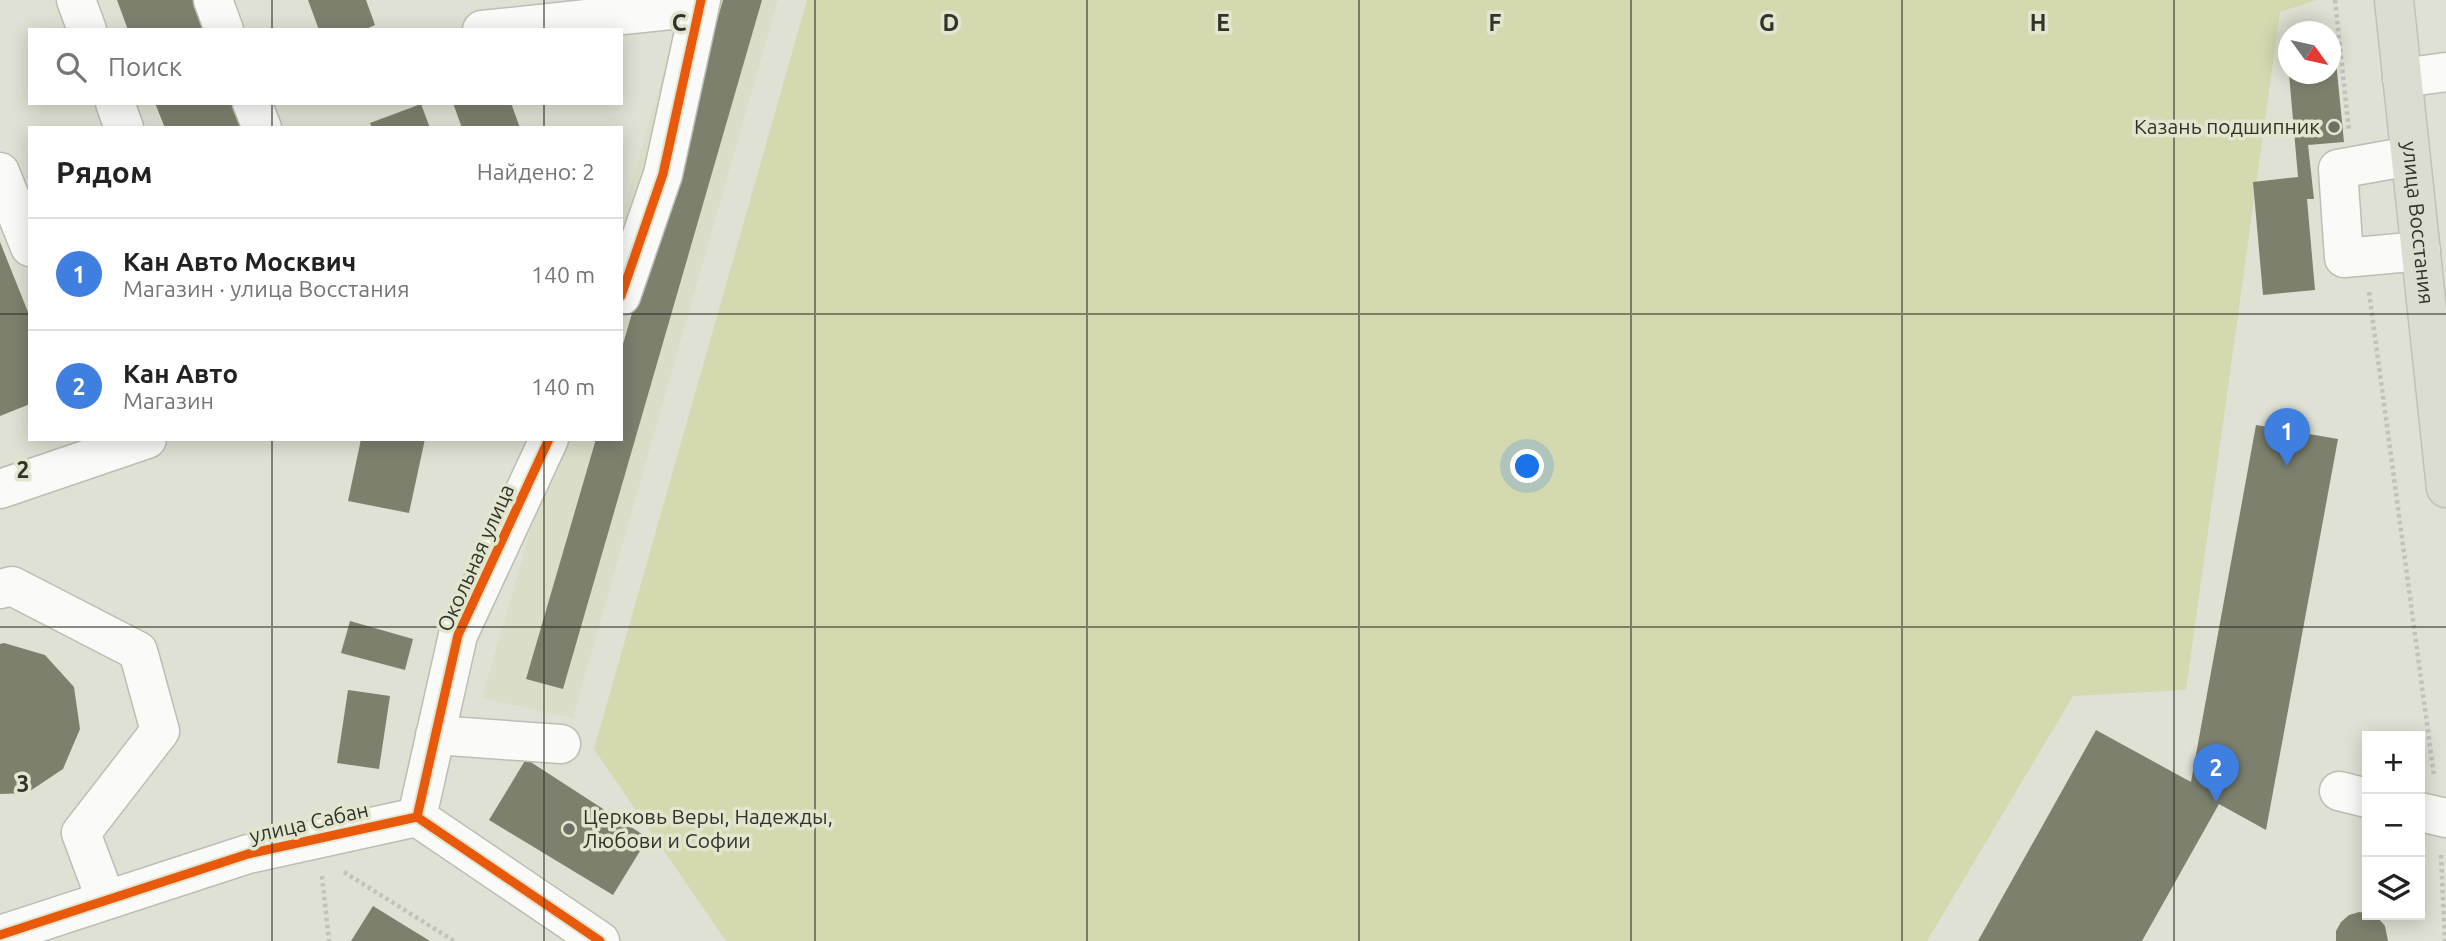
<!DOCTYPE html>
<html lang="ru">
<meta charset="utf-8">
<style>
:root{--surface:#fff;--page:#f2f2f2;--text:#222;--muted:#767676;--line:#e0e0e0;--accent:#0b8043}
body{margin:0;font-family:Ubuntu,sans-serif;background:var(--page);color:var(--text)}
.controls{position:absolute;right:21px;bottom:21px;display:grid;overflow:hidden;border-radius:0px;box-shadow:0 4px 18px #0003}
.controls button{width:63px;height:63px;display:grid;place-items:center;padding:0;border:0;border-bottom:2px solid var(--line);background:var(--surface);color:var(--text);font:35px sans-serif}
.compass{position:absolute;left:2278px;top:21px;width:63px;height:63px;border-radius:50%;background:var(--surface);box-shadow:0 4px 18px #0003;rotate:123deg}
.you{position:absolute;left:1528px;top:467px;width:24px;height:24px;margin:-18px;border:5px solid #fff;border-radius:50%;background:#1a73e8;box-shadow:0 0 0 10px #1a73e833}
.badge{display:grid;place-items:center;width:46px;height:46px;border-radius:50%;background:var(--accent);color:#fff;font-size:23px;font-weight:700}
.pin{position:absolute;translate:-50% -58px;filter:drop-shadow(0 2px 4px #0008)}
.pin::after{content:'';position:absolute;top:37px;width:24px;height:21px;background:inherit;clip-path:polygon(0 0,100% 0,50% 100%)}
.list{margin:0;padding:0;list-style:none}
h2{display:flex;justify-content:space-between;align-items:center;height:91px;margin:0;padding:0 28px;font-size:30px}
h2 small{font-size:23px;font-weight:400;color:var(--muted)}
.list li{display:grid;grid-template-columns:46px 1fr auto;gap:21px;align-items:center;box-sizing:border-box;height:112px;padding:0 28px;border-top:2px solid var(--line)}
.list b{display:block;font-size:26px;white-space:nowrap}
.list p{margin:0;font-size:23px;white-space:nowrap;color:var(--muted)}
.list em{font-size:23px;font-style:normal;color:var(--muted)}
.icon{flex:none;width:38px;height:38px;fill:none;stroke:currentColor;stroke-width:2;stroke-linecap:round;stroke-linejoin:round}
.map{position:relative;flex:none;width:2446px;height:941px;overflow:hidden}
.search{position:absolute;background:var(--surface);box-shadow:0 4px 18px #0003;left:28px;top:28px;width:595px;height:77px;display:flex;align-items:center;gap:18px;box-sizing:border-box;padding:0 24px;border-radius:0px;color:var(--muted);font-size:26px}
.panel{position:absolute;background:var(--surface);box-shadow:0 4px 18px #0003;left:28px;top:126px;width:595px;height:315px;border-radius:0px}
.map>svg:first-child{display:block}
</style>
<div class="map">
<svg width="2446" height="941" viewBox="0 0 2446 941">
<rect width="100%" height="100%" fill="#dfe1d4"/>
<path fill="#daddc7" d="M685 0H778L573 718 482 698 557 439H621V220Z"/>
<path fill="#d5d9b0" d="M807 0H2317L2280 12 2186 690 2073 696 1927 941H726L594 749Z"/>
<path fill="#7e806e" d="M117 0H193L204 30H128Z
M308 0H366L375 25 364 30H319Z
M723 0H762L563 689 526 679 596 439H621V351Z
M2334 41 2344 142 2308 145 2314 199H2307L2315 290 2263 295 2253 182 2298 177 2289 74H2330V42Z
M155 103H232L241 128H165Z
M453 103H511L520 128H462Z
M421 104 430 128H372L370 123Z
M0 242 30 317V404L0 416Z
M2256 425 2338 439 2266 830 2219 804 2142 941H1978L2096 730 2191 782Z
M361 439H425L409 513 348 501Z
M350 621 413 639 405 670 341 653Z
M4 643 45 655 74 687 80 729 63 769 27 793 0 794V644Z
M348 690 390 696 379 769 337 763Z
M526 759 648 838 613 895 489 820Z
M373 906 430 941H351Z
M2359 912 2367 913 2378 918 2385 926 2388 941H2336V931L2341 922 2349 915Z"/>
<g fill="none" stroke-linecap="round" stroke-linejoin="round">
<defs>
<path id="minor" d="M76 0 87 30
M213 0 224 30
M482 30 699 7
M2402 78 2446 72
M115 103 124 128
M252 103 262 128
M2410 156 2338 169 2344 258 2421 251
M0 172 30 247
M621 296 663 174 701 0
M0 489 147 439
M0 589 12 586 138 651 160 731 81 833 106 900
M435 735 561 744
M2339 791 2367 798
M2420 812 2446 818
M417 817 458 635 549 439
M0 935 248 854 417 817 600 941"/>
<g id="major">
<path id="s1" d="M2394 0 2446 488"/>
</g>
</defs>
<use href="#minor" stroke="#bcbeb4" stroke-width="41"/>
<use href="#major" stroke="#bfc0b9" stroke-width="41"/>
<path stroke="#c0c2bc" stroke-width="4.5" stroke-dasharray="3.5 3.5" stroke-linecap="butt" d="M2335 0 2349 131
M2369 292 2434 776
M2441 855 2445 941
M344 872 454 941
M322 876 329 941"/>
<use href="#minor" stroke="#fafaf9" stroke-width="38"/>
<use href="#major" stroke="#dcddd1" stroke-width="38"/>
<defs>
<path id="cycleway" d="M621 296 663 174 701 0
M417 817 458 635 549 439
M0 935 248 854 417 817 600 941"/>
</defs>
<use href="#cycleway" stroke="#e3e6cf" stroke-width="13"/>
<use href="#cycleway" stroke="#e8590c" stroke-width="9"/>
</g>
<path fill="none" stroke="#313229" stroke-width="2" stroke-opacity="0.55" d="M272 0V30M544 0V30M815 0V941M1087 0V941M1359 0V941M1631 0V941M1902 0V941M2174 0V941M272 103V128M544 103V128M0 314H30M621 314H2446M272 439V941M544 439V941M0 627H2446"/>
<g fill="#6e6f65" stroke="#e3e6cf" stroke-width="2.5">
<circle cx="2334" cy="127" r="7"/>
<circle cx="569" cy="829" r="7"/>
</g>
<g text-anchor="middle" stroke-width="7" stroke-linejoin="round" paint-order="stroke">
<g font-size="21" fill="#313229" stroke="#e3e6cf" text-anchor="end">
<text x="2320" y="134">Казань подшипник</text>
<text x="583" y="824" text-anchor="start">Церковь Веры, Надежды,<tspan x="583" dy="24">Любови и Софии</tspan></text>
</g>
<g font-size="21" fill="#313229" stroke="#e3e6cf">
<text dy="7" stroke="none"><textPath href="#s1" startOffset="224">улица Восстания</textPath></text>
<text transform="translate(476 558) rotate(-66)" y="7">Окольная улица</text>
<text transform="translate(309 823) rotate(-13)" y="7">улица Сабан</text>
</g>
</g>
<g font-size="23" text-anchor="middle" font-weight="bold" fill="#313229" stroke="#e3e6cf" stroke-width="7" stroke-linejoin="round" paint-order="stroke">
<text x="679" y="31">C</text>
<text x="951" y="31">D</text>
<text x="1223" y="31">E</text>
<text x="1495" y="31">F</text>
<text x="1767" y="31">G</text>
<text x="2038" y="31">H</text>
<text x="23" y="478">2</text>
<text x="23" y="792">3</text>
</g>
</svg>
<div class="controls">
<button>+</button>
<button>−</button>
<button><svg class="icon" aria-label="layers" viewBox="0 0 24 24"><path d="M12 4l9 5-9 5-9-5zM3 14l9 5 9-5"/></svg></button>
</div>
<svg class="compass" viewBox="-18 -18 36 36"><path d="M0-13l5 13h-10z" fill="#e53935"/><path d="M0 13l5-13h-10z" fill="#767676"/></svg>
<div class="you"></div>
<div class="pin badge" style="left:2287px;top:466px;background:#3f7fe0">1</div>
<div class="pin badge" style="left:2216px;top:802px;background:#3f7fe0">2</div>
<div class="search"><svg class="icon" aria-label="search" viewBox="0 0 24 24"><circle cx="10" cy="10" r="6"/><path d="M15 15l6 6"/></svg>Поиск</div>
<section class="panel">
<h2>Рядом<small>Найдено: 2</small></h2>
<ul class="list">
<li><span class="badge" style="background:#3f7fe0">1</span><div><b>Кан Авто Москвич</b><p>Магазин · улица Восстания</p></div><em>140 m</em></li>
<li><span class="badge" style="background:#3f7fe0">2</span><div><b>Кан Авто</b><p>Магазин</p></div><em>140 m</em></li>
</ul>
</section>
</div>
